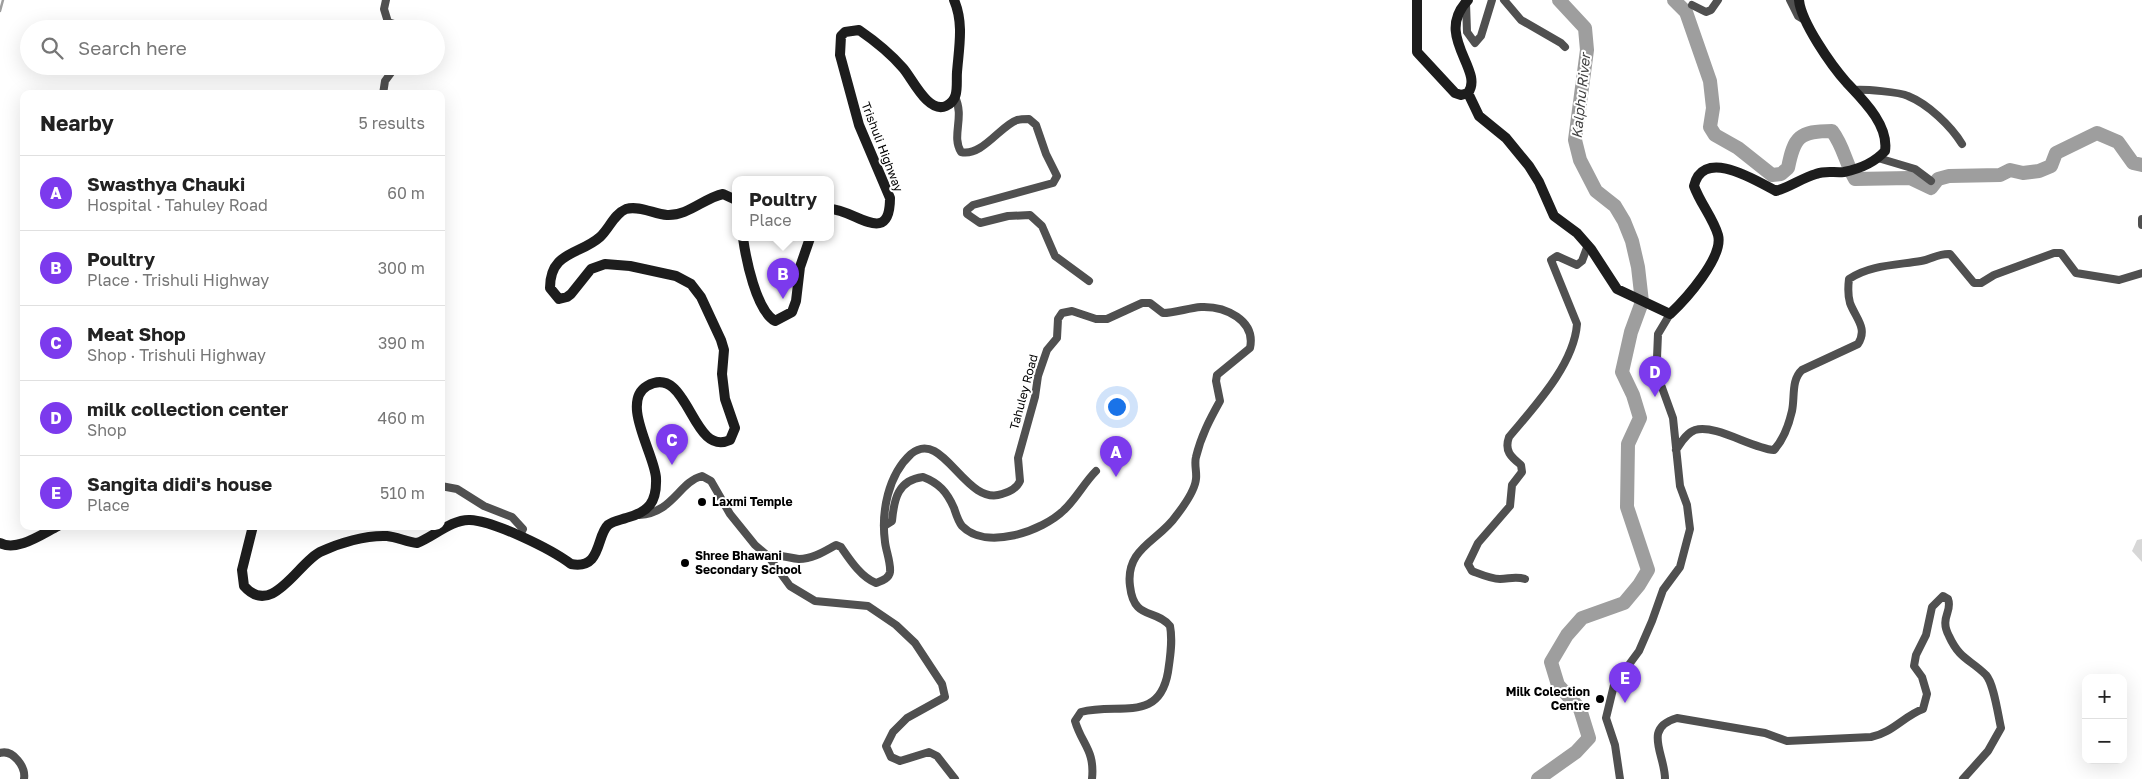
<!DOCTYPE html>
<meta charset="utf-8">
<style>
:root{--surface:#fff;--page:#f2f2f2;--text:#222;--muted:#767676;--line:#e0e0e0;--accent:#7c3aed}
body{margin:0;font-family:"Golos Text",sans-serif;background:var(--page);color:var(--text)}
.controls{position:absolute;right:15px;bottom:15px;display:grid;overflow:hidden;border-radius:10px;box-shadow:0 5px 20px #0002}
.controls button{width:45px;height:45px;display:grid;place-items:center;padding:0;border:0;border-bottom:1px solid var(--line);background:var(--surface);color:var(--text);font:25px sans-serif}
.you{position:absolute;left:1116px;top:406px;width:18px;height:18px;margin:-12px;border:4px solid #fff;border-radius:50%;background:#1a73e8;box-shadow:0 0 0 8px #1a73e833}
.badge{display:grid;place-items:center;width:32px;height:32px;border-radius:50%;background:var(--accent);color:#fff;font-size:16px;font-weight:700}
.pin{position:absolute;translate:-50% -41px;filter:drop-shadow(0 1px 2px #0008)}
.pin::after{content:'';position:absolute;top:26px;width:18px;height:15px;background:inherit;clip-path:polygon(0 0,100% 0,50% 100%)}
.popup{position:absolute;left:732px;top:176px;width:102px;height:65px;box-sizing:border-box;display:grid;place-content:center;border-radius:10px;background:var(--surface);filter:drop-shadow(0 1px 4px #0005);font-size:16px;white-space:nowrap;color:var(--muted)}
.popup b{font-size:19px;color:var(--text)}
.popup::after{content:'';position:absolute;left:50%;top:100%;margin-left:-10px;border:10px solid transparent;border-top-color:var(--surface)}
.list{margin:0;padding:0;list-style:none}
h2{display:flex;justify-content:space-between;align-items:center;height:65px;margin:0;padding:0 20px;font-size:21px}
h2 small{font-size:16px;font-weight:400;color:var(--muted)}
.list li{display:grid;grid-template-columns:32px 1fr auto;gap:15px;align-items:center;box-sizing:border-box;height:75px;padding:0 20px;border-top:1px solid var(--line)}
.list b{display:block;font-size:19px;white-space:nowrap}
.list p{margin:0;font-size:16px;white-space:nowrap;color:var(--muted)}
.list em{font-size:16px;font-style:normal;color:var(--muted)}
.icon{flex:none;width:28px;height:28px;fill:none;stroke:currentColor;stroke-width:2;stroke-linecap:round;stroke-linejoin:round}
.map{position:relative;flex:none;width:2142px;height:779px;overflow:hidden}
.search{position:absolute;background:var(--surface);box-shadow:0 5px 20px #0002;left:20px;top:20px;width:425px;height:55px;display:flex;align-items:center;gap:12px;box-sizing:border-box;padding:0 18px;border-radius:28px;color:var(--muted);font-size:19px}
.panel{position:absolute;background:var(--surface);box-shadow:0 5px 20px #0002;left:20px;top:90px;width:425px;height:440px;border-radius:10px}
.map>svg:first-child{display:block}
</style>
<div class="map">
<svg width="2142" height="779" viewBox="0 0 2142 779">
<rect width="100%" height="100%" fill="#fff"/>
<path fill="#d7d7d7" d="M2142 539V562L2132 551 2137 540Z"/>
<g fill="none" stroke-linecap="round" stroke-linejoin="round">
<path stroke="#9e9e9e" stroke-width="2.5" d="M0 11 3 0"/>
<path stroke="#9e9e9e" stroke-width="14" d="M1674 0 1686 12 1710 81 1713 108 1710 127 1715 135 1738 148 1772 175 1781 174 1788 168C1794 137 1799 131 1832 131 1844 147 1845 162 1855 179L1910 178 1931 188 1938 179 1949 176 2000 175 2010 170 2023 173 2039 171 2051 166 2056 153 2097 133 2118 142 2133 163 2142 165
M1538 779 1576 752 1589 738 1580 709 1558 685 1551 662 1567 635 1582 618 1624 603 1639 585 1648 570 1627 507 1628 444 1640 418 1633 395 1622 372 1631 332 1642 302 1638 267 1632 241 1624 221 1615 206 1596 191 1580 160 1575 140 1587 50 1585 28 1559 0"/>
<path stroke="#505050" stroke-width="8" d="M386 0 384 9 388 22 410 29
M1504 0 1521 20 1561 43 1565 47
M1790 0 1798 16 1803 19
M1466 3 1467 32 1475 43 1481 36 1492 0
M1692 5 1706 12 1711 10 1718 0
M1854 90C1864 89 1900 92 1908 96 1928 104 1951 126 1962 144
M383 94 385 81 396 66
M955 97C965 117 951 136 961 152 982 157 1001 125 1017 120 1021 119 1025 119 1029 119L1036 125 1046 154 1057 176 1053 183 973 205 967 210V214L980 223 1008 216 1030 215 1042 226 1055 256 1089 281
M1878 158 1915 169 1931 181
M2142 219V225
M1676 450C1681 443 1686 433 1695 430 1716 424 1751 448 1774 450 1783 440 1789 424 1792 411 1795 397 1791 380 1802 370L1858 344C1868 328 1856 319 1850 303 1848 296 1848 287 1849 279 1869 265 1897 265 1921 261 1932 259 1939 253 1950 254L1974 283H1981L1994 275 2054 253H2061L2076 273 2119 280 2142 273
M441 486 457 489 484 506 512 517 523 529 520 535
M639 515C673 513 679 482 702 476L711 481 730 514 755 545 768 556 790 586 815 601 868 606 896 625 915 643 942 684 945 697 907 718 893 732 886 746 891 757 900 761 929 752 937 756 955 779
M884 526 892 521C894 499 898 480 923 477 939 483 947 492 954 508 956 514 958 521 962 526 986 551 1043 531 1064 510 1076 499 1084 483 1096 471
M768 556C781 554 788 558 799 559 813 559 825 551 836 545L841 547C850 560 861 577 876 583 881 581 889 579 890 572 891 563 886 551 885 542 881 512 888 475 911 454 943 427 965 507 1002 494 1009 492 1017 488 1020 481L1018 458 1035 397 1038 376 1047 350 1057 338 1058 319 1062 313 1072 311 1096 319H1107L1142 303H1150L1163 313C1175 313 1188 308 1201 307 1225 306 1256 320 1250 348L1217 375 1216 381 1220 401C1210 419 1201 436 1196 457 1194 464 1197 472 1196 479 1195 490 1183 507 1176 516 1159 541 1125 548 1130 586 1134 621 1155 608 1170 626 1173 641 1170 658 1168 672 1159 724 1118 702 1081 712L1075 721C1082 745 1095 750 1092 779
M1525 579C1515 576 1509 579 1500 579 1491 579 1480 574 1472 571L1468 564 1478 543 1510 506 1512 485 1522 472 1521 465C1511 457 1504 451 1509 437 1534 407 1574 365 1577 324L1551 260 1557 256 1577 265 1582 261 1588 245
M0 753C13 749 26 767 24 779
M1620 779 1615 745 1606 718 1614 685 1639 651 1652 621 1663 590 1680 567 1690 529 1687 505 1680 486 1673 418 1660 382 1657 358 1658 334 1670 314
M1665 779C1665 754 1642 728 1677 718L1765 733 1787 741 1871 737C1892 733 1904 716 1923 709L1927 694 1922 677 1914 666 1916 655 1926 635 1932 607 1943 596 1948 599C1953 612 1939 617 1949 636 1960 660 1970 659 1986 675 1994 684 1998 715 2001 728L1988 751 1963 779"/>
<path stroke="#1d1d1d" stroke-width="10" d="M1417 0V52L1455 93 1461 95 1468 93C1485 70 1433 36 1468 0
M1468 93 1479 116 1506 138 1529 166 1539 182 1554 216 1577 233 1591 249 1617 289 1670 314C1685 300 1724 257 1718 235 1713 218 1700 203 1694 186 1703 147 1755 180 1776 191 1790 187 1802 178 1816 174 1826 170 1834 173 1844 172 1859 169 1875 162 1885 151 1889 125 1863 100 1847 83 1831 65 1801 22 1799 0
M830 209C854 209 890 248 890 198L859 125 840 55 841 36 845 32 859 30C875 41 890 53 903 68 912 78 928 114 946 106 960 100 956 84 957 72 959 47 964 23 954 0
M743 238C746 259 756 310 775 321L792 312 796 301 800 267 810 238
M253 526 242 570 244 586C272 618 298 563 320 552 339 543 366 535 387 536 397 537 407 542 417 543 433 537 452 519 470 520 494 521 551 549 571 564 602 570 596 536 608 525 613 521 620 520 626 518 649 512 657 502 656 478 655 455 620 402 647 386 689 362 691 458 730 440L735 428 725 399 722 374 724 350 721 340 701 297 691 284 676 276 630 266 605 264 591 269 571 294 567 297 559 299 550 288C550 251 580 255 600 237 609 229 614 214 626 209 639 205 654 214 667 215 688 216 704 198 723 194L736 200
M0 543C17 552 42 534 58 526"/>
</g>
<g fill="#000" stroke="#fff" stroke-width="2">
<circle cx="702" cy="502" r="5"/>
<circle cx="685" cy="563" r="5"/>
<circle cx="1600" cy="699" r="5"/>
</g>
<g text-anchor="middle" stroke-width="4" stroke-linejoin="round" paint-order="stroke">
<g font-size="12" fill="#000" stroke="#fff">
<text transform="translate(882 147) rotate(69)" y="4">Trishuli Highway</text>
<text transform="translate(1024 392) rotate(-75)" y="4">Tahuley Road</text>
</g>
<g font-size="12" font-weight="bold" fill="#000" stroke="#fff" text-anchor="start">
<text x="712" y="506">Laxmi Temple</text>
<text x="695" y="560">Shree Bhawani<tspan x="695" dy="14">Secondary School</tspan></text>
<text x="1590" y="696" text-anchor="end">Milk Colection<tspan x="1590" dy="14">Centre</tspan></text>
</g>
<g font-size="14" font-style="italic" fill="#3f3f3f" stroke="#fff">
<text transform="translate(1581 96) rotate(-84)" y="5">Kalphu River</text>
</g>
</g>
</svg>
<div class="controls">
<button>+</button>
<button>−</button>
</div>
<div class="you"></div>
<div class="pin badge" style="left:1116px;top:477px">A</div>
<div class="pin badge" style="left:783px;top:299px">B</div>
<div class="popup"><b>Poultry</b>Place</div>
<div class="pin badge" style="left:672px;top:465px">C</div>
<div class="pin badge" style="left:1655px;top:397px">D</div>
<div class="pin badge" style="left:1625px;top:703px">E</div>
<div class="search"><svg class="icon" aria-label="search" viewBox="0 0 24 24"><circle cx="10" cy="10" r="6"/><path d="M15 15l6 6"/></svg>Search here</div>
<section class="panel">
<h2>Nearby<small>5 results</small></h2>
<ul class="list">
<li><span class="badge">A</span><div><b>Swasthya Chauki</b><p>Hospital · Tahuley Road</p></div><em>60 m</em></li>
<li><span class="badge">B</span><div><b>Poultry</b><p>Place · Trishuli Highway</p></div><em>300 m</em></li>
<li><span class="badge">C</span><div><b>Meat Shop</b><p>Shop · Trishuli Highway</p></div><em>390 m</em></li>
<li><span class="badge">D</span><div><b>milk collection center</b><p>Shop</p></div><em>460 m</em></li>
<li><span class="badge">E</span><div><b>Sangita didi's house</b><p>Place</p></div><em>510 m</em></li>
</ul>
</section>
</div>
